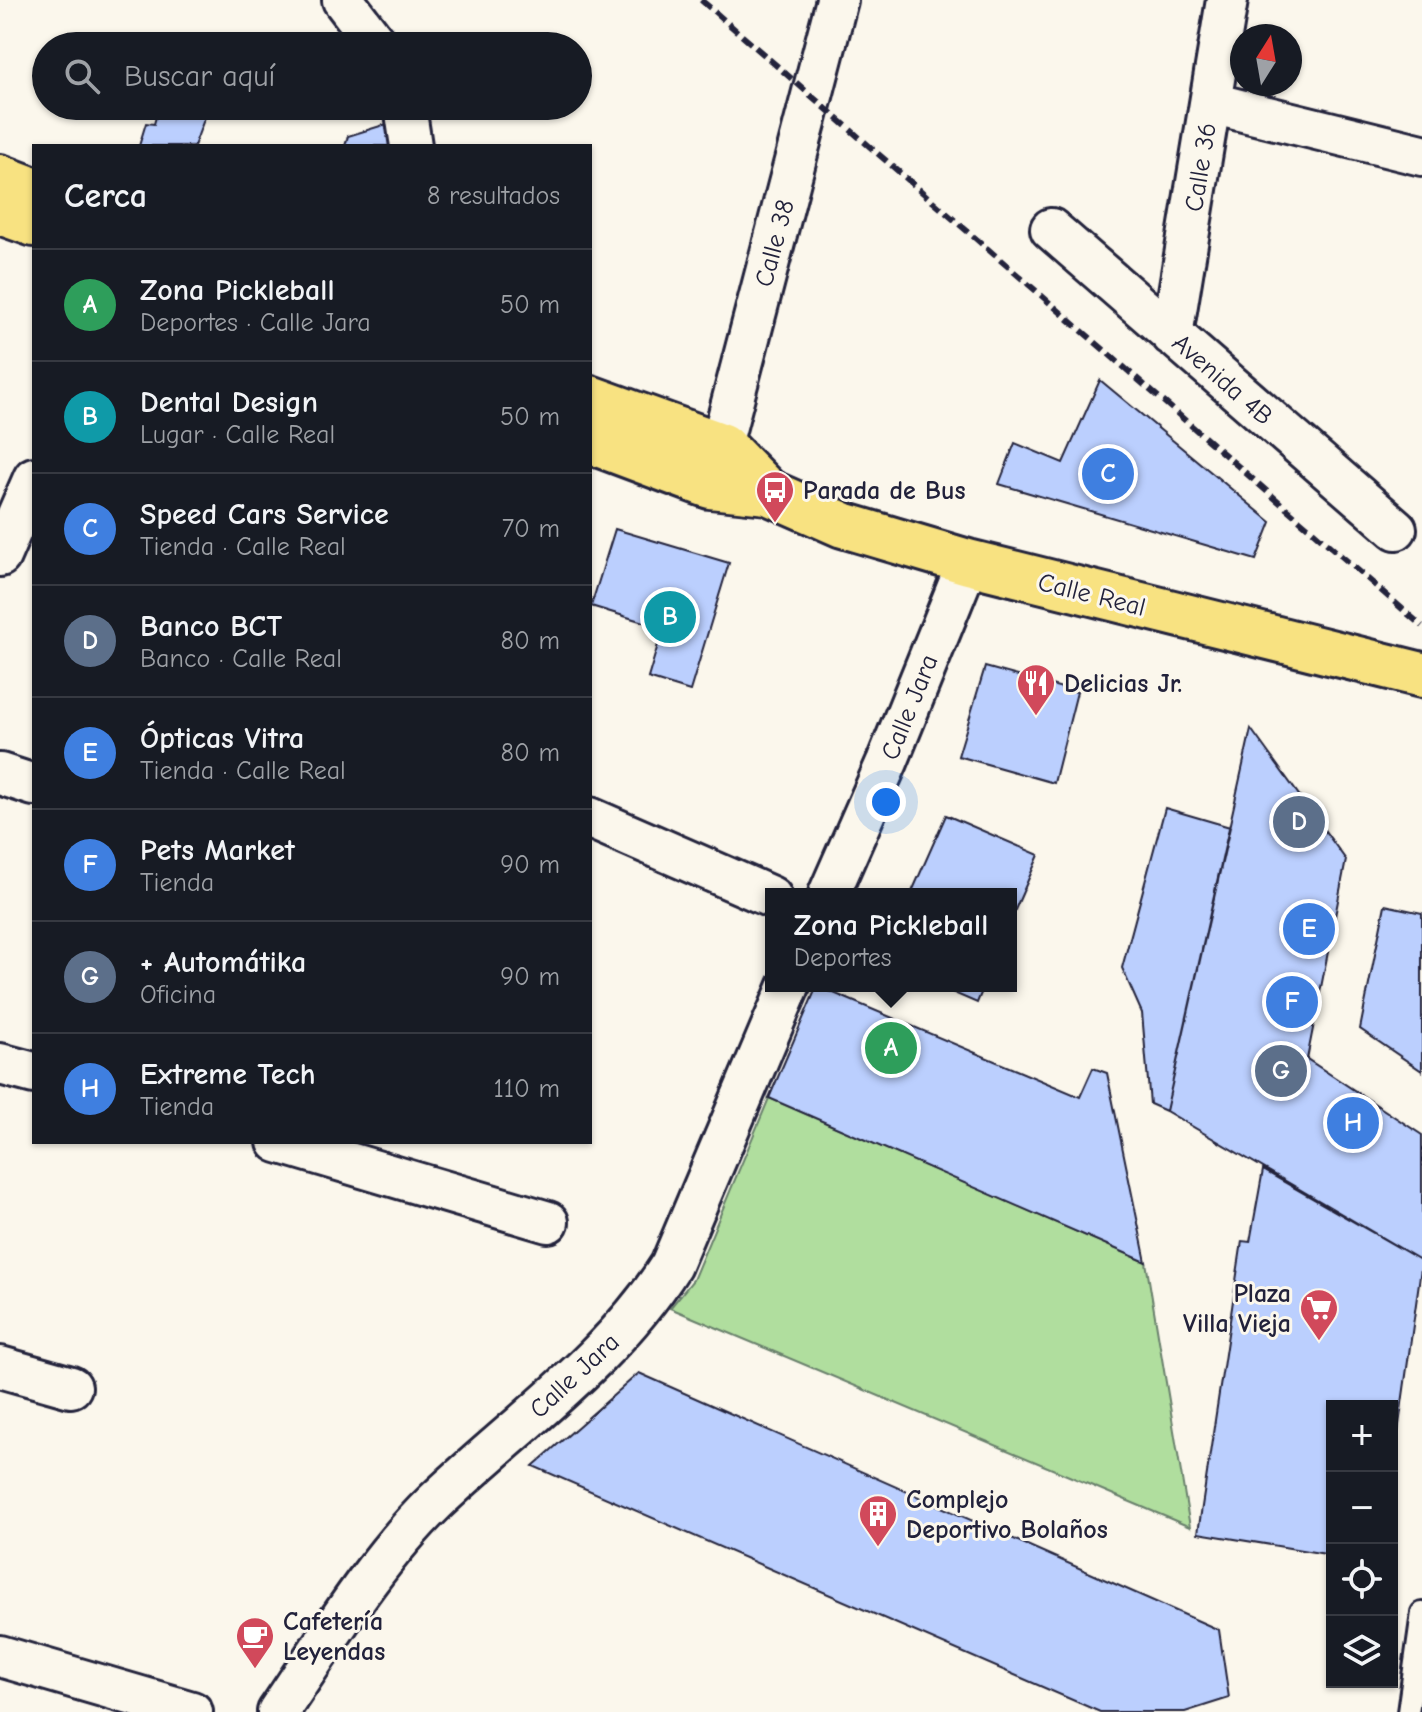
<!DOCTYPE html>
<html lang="es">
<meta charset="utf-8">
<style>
:root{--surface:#171b24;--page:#242831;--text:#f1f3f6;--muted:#9ea1a6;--line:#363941;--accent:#b45309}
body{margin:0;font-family:"Comic Neue",sans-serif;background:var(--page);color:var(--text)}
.controls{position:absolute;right:24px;bottom:24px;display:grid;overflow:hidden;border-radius:0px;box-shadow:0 2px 6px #0004}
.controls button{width:72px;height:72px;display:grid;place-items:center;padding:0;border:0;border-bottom:2px solid var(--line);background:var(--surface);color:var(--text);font:40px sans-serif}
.compass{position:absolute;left:1230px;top:24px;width:72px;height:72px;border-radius:50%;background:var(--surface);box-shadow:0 2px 6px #0004;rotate:11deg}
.you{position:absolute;left:886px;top:802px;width:28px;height:28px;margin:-20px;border:6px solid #fff;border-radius:50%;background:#1a73e8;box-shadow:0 0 0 12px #1a73e833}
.badge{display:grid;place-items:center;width:52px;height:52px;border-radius:50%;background:var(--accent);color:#fff;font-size:26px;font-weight:700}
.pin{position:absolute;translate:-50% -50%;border:4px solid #fff;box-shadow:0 2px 8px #0006}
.popup{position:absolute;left:765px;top:888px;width:252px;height:104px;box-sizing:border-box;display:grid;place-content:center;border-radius:0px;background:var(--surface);filter:drop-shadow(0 2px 6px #0005);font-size:26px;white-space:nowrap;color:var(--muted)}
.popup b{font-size:30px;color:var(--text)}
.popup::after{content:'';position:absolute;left:50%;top:100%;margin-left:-16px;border:16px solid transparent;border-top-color:var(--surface)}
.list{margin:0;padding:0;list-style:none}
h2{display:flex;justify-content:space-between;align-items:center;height:104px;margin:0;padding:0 32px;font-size:34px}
h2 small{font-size:26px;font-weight:400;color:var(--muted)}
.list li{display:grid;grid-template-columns:52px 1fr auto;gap:24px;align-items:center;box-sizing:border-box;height:112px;padding:0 32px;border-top:2px solid var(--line)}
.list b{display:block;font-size:30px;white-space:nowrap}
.list p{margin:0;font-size:26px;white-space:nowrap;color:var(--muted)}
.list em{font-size:26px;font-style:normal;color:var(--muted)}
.icon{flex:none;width:44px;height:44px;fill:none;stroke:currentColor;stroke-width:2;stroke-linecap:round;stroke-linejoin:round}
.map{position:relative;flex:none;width:1422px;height:1712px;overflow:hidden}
.search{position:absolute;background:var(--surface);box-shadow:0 2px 6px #0004;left:32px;top:32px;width:560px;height:88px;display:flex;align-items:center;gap:20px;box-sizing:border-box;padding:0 28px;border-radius:44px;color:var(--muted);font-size:30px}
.panel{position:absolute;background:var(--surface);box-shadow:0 2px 6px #0004;left:32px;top:144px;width:560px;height:1000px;border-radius:0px}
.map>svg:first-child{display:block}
</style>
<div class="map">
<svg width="1422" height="1712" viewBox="0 0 1422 1712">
<rect width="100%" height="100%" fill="#fbf7ec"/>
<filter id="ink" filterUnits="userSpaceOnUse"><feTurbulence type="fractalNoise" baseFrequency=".0125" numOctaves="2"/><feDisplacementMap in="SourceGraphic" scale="16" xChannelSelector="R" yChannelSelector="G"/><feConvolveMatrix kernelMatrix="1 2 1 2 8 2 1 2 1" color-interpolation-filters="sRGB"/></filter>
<g filter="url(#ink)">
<path fill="#b0de9e" stroke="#69806c" stroke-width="2" d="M769 1098 1146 1262 1190 1527 670 1308 693 1280Z"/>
<path fill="#bbcffe" stroke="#22223b" stroke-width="2" d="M159 106H209L194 146H139L146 123 154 124Z
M393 122 395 146H345L348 136Z
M1100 380 1271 522 1256 560 999 484 1015 443 1063 463Z
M615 529 729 563 690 691 648 678 663 628 591 606Z
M985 667 1077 692 1054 783 958 756Z
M1251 729 1346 860 1307 1059 1422 1135V1261L1166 1111Z
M1165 808 1230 827 1166 1111 1150 1104 1142 1013 1122 968Z
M1165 808 1230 827 1166 1111 1150 1104 1142 1013 1122 968Z
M946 815 1039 855 1011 919V894H911Z
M1385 905 1422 913V1071L1360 1029Z
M817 986 1080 1097 1093 1068 1107 1073 1146 1262 769 1098Z
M938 986H984L977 1003Z
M1263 1170 1422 1261 1392 1475V1406H1332V1555L1198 1533 1242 1241 1250 1242Z
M1263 1170 1422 1261 1392 1475V1406H1332V1555L1198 1533 1242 1241 1250 1242Z
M639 1373 1219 1630 1229 1698 1185 1712H1100L533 1466Z"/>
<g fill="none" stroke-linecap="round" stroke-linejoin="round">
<defs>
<path id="lane" d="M1408 1712 1422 1613"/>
<path id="street" d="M343 0 378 46
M1211 103 1422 155
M405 106 411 146
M1051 229 1396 529
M1172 335 1227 0
M713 476 837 0
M0 556 34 478
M0 774 34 785
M590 818 771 897
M829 894 887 762 968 562
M0 1064 34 1073
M278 1142 548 1222
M0 1367 71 1387
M0 1656 192 1712
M278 1712C325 1643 375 1560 435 1502 516 1425 611 1360 671 1265L789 986"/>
<path id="primary" d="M0 177 34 190
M0 212 34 224
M590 398 723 446 768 492
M590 441 710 486 768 492 843 525 968 562 1422 675"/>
</defs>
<use href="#lane" stroke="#22223b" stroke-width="26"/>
<use href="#street" stroke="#22223b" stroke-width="46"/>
<use href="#primary" stroke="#22223b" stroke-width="50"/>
<use href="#lane" stroke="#fbf7ec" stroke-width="20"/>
<use href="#street" stroke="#fbf7ec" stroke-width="40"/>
<use href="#primary" stroke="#f8e281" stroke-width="44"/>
<path stroke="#22223b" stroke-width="6" stroke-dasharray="12 6" stroke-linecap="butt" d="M701 0 1422 626"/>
</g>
</g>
<defs>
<symbol id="bus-pin" viewBox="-11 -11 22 30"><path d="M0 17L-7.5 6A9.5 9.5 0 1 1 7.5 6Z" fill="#d1495b" stroke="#fbf7ec"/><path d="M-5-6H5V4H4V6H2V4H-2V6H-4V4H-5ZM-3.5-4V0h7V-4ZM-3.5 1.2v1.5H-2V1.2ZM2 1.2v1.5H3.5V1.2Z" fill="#fff"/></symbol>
<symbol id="restaurant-pin" viewBox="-11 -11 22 30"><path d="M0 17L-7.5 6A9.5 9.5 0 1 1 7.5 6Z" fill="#d1495b" stroke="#fbf7ec"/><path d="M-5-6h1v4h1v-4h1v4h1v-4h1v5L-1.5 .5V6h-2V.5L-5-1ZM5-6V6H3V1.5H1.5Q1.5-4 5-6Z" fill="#fff"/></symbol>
<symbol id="supermarket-pin" viewBox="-11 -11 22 30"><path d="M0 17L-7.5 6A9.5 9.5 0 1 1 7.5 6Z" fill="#d1495b" stroke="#fbf7ec"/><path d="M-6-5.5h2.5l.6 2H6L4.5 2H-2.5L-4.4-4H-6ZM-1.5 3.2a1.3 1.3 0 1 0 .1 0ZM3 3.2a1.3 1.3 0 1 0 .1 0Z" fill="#fff"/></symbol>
<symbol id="building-pin" viewBox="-11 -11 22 30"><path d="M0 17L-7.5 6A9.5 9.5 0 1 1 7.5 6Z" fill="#d1495b" stroke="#fbf7ec"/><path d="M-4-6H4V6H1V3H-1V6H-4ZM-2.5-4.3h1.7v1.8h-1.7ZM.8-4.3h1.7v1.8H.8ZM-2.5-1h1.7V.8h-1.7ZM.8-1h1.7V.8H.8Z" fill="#fff"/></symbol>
<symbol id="cafe-pin" viewBox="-11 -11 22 30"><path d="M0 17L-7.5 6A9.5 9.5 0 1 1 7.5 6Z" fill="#d1495b" stroke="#fbf7ec"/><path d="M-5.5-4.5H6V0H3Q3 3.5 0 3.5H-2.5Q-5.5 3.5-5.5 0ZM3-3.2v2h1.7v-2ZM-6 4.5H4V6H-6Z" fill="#fff"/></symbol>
</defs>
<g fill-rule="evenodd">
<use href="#bus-pin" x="753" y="468" width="44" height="60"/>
<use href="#restaurant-pin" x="1014" y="661" width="44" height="60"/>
<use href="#supermarket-pin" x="1297" y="1286" width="44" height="60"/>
<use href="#building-pin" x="856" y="1492" width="44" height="60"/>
<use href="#cafe-pin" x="233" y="1614" width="44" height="60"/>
</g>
<g text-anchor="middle" stroke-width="6" stroke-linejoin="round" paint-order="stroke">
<g font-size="26" fill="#22223b" stroke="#fbf7ec">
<text transform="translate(1200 167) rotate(-81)" y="9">Calle 36</text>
<text transform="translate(774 243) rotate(-75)" y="9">Calle 38</text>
<text transform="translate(1223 379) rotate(41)" y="9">Avenida 4B</text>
<text transform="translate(1092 594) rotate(14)" y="9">Calle Real</text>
<text transform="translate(909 707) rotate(-68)" y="9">Calle Jara</text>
<text transform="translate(574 1375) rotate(-43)" y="9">Calle Jara</text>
</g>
<g font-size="26" font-weight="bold" fill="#22223b" stroke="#fbf7ec" text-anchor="start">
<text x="803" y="499">Parada de Bus</text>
<text x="1064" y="692">Delicias Jr.</text>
<text x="1291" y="1302" text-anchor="end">Plaza<tspan x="1291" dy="30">Villa Vieja</tspan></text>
<text x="906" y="1508">Complejo<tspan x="906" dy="30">Deportivo Bolaños</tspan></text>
<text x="283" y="1630">Cafetería<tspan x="283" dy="30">Leyendas</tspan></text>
</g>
</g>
</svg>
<div class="controls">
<button>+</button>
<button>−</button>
<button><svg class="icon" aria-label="locate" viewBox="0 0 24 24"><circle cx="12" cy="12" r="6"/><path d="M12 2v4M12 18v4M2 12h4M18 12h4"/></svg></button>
<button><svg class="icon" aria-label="layers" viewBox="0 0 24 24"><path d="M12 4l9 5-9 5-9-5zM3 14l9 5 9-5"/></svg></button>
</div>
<svg class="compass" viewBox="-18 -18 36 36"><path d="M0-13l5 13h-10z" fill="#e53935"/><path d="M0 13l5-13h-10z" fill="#9ea1a6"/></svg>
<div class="you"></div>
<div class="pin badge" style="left:891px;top:1048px;background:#2e9e5b">A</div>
<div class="popup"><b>Zona Pickleball</b>Deportes</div>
<div class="pin badge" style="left:670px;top:617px;background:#0f9aa8">B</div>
<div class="pin badge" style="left:1108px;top:474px;background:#3f7fe0">C</div>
<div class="pin badge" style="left:1299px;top:822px;background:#5c6f8a">D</div>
<div class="pin badge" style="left:1309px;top:929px;background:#3f7fe0">E</div>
<div class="pin badge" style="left:1292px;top:1002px;background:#3f7fe0">F</div>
<div class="pin badge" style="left:1281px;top:1071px;background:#5c6f8a">G</div>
<div class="pin badge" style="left:1353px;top:1123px;background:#3f7fe0">H</div>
<div class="search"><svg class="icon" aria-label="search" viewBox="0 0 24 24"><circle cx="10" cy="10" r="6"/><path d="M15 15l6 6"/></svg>Buscar aquí</div>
<section class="panel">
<h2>Cerca<small>8 resultados</small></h2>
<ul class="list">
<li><span class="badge" style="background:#2e9e5b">A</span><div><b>Zona Pickleball</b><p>Deportes · Calle Jara</p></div><em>50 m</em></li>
<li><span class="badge" style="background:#0f9aa8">B</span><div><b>Dental Design</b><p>Lugar · Calle Real</p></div><em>50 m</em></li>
<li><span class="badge" style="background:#3f7fe0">C</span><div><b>Speed Cars Service</b><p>Tienda · Calle Real</p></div><em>70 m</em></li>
<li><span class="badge" style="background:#5c6f8a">D</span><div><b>Banco BCT</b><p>Banco · Calle Real</p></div><em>80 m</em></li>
<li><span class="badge" style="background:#3f7fe0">E</span><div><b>Ópticas Vitra</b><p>Tienda · Calle Real</p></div><em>80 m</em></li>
<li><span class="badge" style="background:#3f7fe0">F</span><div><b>Pets Market</b><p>Tienda</p></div><em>90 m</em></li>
<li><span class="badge" style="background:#5c6f8a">G</span><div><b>+ Automátika</b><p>Oficina</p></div><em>90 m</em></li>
<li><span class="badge" style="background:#3f7fe0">H</span><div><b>Extreme Tech</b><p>Tienda</p></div><em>110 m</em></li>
</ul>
</section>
</div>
